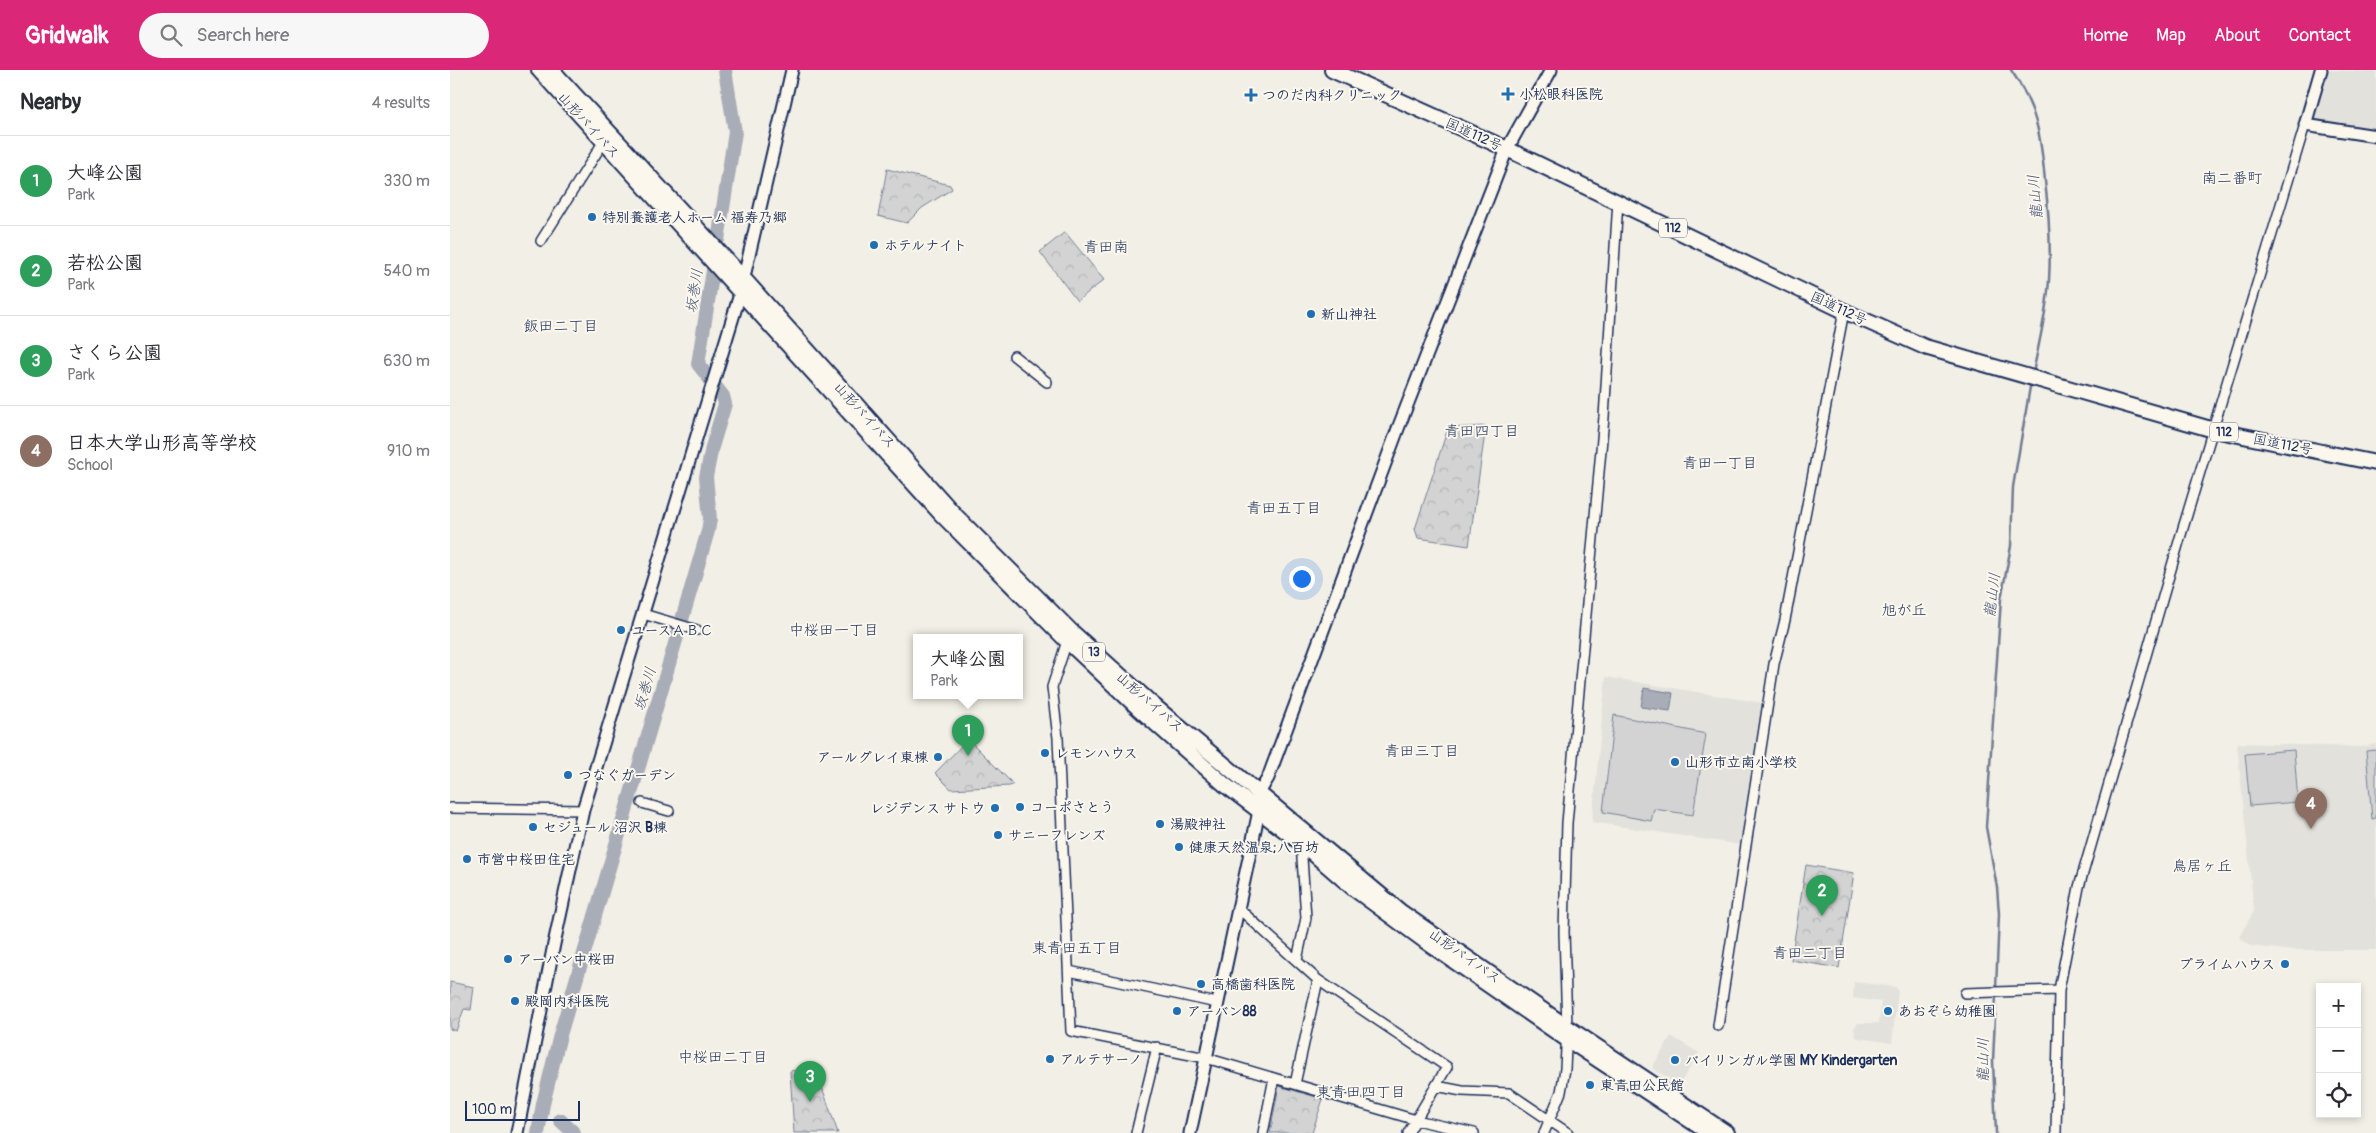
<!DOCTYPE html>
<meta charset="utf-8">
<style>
:root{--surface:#fff;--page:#f7f7f7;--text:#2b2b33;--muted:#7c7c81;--line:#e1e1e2;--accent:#db2777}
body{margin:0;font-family:Pangolin,"Klee One",sans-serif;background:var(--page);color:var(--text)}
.controls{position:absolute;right:15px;bottom:15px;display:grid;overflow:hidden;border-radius:0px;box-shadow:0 2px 8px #0003}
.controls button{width:45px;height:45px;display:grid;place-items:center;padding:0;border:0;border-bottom:1px solid var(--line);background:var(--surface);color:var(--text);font:25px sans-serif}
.scale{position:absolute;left:15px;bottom:12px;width:115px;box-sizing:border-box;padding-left:5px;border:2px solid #1b2f5e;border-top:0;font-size:14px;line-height:18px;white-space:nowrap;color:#1b2f5e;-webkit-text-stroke:4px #fbf7ec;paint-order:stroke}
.you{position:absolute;left:851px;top:508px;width:18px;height:18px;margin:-12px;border:4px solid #fff;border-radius:50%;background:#1a73e8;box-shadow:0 0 0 8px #1a73e833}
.badge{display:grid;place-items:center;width:32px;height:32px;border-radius:50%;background:var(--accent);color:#fff;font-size:16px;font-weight:700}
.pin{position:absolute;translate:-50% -41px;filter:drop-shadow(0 1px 2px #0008)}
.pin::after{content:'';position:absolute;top:26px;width:18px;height:15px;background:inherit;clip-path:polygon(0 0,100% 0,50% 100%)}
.popup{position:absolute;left:463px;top:564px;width:110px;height:65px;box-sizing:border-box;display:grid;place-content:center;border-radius:0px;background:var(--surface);filter:drop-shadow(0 1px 4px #0005);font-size:16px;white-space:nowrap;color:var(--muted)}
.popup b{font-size:19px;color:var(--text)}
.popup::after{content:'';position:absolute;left:50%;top:100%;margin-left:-10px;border:10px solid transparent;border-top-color:var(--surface)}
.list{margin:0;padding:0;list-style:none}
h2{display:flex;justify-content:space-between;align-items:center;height:65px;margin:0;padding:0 20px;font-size:21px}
h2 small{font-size:16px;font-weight:400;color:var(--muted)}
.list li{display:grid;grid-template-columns:32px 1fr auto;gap:15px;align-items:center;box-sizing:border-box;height:90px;padding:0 20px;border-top:1px solid var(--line)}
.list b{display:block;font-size:19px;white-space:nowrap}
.list p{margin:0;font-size:16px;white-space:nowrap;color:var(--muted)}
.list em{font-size:16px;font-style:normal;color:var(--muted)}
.icon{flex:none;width:28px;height:28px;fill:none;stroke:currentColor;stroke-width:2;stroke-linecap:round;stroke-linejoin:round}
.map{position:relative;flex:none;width:1926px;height:1063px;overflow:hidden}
header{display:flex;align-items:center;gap:30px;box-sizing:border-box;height:70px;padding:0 25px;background:var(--accent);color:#fff}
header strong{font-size:24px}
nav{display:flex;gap:28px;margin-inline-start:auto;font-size:18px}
.search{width:350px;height:45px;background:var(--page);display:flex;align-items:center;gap:12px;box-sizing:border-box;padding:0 18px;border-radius:28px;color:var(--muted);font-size:19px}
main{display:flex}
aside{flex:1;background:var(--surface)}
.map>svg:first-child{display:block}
</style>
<header>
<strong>Gridwalk</strong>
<div class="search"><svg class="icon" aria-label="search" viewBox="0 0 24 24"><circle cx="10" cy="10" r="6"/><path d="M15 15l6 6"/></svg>Search here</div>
<nav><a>Home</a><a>Map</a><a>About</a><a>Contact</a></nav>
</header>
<main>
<aside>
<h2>Nearby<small>4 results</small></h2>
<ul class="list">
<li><span class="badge" style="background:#2e9e5b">1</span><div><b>大峰公園</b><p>Park</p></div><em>330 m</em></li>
<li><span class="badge" style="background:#2e9e5b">2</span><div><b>若松公園</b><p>Park</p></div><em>540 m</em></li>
<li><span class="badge" style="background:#2e9e5b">3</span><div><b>さくら公園</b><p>Park</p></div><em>630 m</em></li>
<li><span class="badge" style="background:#8d6e63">4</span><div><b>日本大学山形高等学校</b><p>School</p></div><em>910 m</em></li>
</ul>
</aside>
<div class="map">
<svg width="1926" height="1063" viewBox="0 0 1926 1063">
<defs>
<pattern id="park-crowns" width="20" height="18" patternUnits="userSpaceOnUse" patternTransform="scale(1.25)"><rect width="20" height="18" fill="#d2d3d2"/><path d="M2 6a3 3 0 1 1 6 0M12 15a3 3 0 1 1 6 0" fill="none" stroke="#b4b5b7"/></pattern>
</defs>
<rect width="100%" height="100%" fill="#f2efe6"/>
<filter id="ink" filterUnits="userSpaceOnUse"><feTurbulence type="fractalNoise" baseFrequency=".02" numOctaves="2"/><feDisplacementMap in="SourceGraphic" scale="10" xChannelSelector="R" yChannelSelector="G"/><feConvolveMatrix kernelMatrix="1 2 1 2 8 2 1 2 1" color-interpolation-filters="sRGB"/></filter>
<g filter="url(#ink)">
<path fill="#e2e1dc" d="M1876 0 1926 2V61L1866 53 1864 46Z
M1156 607 1313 633 1291 775 1142 752Z
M1787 673 1911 677 1926 674V880H1835L1801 876 1789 867 1804 841Z
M1404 912 1446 917 1448 921 1442 973 1408 968 1405 966 1404 958 1408 953H1429L1431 932 1403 928Z
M1221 966 1249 983 1229 1015 1202 998Z"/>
<path fill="#d2d3d2" stroke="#768198" d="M1164 645 1256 664 1243 745 1204 739 1201 751 1153 742Z
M1844 680 1848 732 1800 736 1795 684Z
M1926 680V748L1922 749 1916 681Z"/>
<path fill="url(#park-crowns)" stroke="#768198" d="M437 99 500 115 502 119 472 138 457 153 428 146Z
M615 162 654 210 627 231 590 182Z
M1036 356 1019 476 968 468 965 459 998 358Z
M518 669 563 714 560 716 501 719 485 703Z
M1356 795 1404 803 1389 898 1341 890Z
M0 912 24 917 21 940 14 939 6 961 0 959Z
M365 997 388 1063H344L340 1001Z
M829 1016 873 1029 862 1063H820Z"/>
<path fill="#a9adb7" stroke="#707b93" d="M1194 618 1223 623 1220 641 1191 637Z"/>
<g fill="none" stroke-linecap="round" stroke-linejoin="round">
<path stroke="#707b93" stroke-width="2.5" d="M1561 0C1587 37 1591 67 1595 111 1599 144 1601 177 1599 210 1597 241 1589 273 1583 303
M1546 919 1549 844 1547 817 1536 757 1551 529 1561 476 1563 417 1581 311
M1546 925 1543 991 1546 1063"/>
<path stroke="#a9adb7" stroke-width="14" d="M268 170 285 62 275 0
M110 1050 124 1063
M88 1063 93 1034 110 965 258 461 260 449 256 407 262 377 275 334 273 326 248 294 265 188"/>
<defs>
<path id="minor" d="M91 171 154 71
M564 286 597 312
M193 544 247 560
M617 571 602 617 608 668 621 961 756 988 966 1050 1024 1063
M192 733 219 741
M0 738 133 740
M787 837 868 910 997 997 958 1063
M847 890 856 848 851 773
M619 901 767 933
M1515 923 1609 920
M1268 956 1324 594 1335 550 1394 241
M845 1014 868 910
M986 1016 1012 1021 1059 1023 1118 1063
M686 1063 707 977
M813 1063 824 1008
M1094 1063 1111 1022 1115 999 1117 957 1114 862 1117 753 1154 347 1168 131
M1606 1063 1609 920 1629 817 1730 468 1855 55"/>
<path id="tertiary" d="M1871 0 1855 55 1926 66
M67 1063 104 874 133 740 290 224 342 0
M740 1063 809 741V723L818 708 949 356 1057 79 1101 0"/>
<path id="trunk" d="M89 0 491 444 617 571 688 638 774 714 851 773 903 818 975 871 1115 968 1259 1063
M102 0 294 209 505 445 621 561 702 634 951 842 1117 957 1277 1063
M882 0 1057 79 1394 241 1475 277 1764 360 1926 393"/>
</defs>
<use href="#minor" stroke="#1b2f5e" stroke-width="12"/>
<use href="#tertiary" stroke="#1b2f5e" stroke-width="15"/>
<use href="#trunk" stroke="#1b2f5e" stroke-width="18"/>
<use href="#minor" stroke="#fbf7ec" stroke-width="9"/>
<use href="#tertiary" stroke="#fbf7ec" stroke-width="11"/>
<use href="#trunk" stroke="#fbf7ec" stroke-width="14"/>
</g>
</g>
<g fill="#1f6fb2" stroke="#fbf7ec" stroke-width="2">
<path d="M1055.5 16.5h5v5h5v5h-5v5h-5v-5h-5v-5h5z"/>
<path d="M798.5 17.5h5v5h5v5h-5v5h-5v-5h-5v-5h5z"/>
<circle cx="142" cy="147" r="5"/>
<circle cx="424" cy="175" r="5"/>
<circle cx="861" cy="244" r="5"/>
<circle cx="171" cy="560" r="5"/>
<circle cx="595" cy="683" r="5"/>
<circle cx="488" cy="687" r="5"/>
<circle cx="1225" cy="692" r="5"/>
<circle cx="118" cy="705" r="5"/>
<circle cx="570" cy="737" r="5"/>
<circle cx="545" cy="738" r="5"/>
<circle cx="710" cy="754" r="5"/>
<circle cx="83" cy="757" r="5"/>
<circle cx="548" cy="765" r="5"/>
<circle cx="729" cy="777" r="5"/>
<circle cx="17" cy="789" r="5"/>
<circle cx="58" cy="889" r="5"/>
<circle cx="1835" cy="894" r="5"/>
<circle cx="751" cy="914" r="5"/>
<circle cx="65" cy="931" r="5"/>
<circle cx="727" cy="941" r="5"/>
<circle cx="1438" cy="941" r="5"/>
<circle cx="600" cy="989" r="5"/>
<circle cx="1225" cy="990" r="5"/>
<circle cx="1140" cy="1015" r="5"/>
</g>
<g text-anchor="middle" stroke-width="4" stroke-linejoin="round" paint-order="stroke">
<g fill="#fbf7ec" stroke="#5e6b89" stroke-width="1">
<rect x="1209" y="148.5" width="28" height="19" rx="4"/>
<rect x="1760" y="352.5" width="28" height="19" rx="4"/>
<rect x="633" y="572.5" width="22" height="19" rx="4"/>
</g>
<g font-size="12" font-weight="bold" fill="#1b2f5e">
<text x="1223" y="162">112</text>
<text x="1774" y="366">112</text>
<text x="644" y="586">13</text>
</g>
<g font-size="14" font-weight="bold" fill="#1b2f5e" stroke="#fbf7ec" text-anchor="start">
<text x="1069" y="29">小松眼科医院</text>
<text x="812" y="30">つのだ内科クリニック</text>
<text x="152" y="152">特別養護老人ホーム 福寿乃郷</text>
<text x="434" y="180">ホテルナイト</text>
<text x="871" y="249">新山神社</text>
<text x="181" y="565">ユースＡＢＣ</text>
<text x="605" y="688">レモンハウス</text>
<text x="478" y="692" text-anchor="end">アールグレイ東棟</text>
<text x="1235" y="697">山形市立南小学校</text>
<text x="128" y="710">つなぐガーデン</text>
<text x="580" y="742">コーポさとう</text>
<text x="535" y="743" text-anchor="end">レジデンス サトウ</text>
<text x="720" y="759">湯殿神社</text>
<text x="93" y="762">セジュール 沼沢 B棟</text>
<text x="558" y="770">サニーフレンズ</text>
<text x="739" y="782">健康天然温泉;八百坊</text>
<text x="27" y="794">市営中桜田住宅</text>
<text x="68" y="894">アーバン中桜田</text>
<text x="1825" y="899" text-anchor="end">プライムハウス</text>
<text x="761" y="919">高橋歯科医院</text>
<text x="75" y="936">殿岡内科医院</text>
<text x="737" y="946">アーバン88</text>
<text x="1448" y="946">あおぞら幼稚園</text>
<text x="610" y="994">アルテサーノ</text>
<text x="1235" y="995">バイリンガル学園 MY Kindergarten</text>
<text x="1150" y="1020">東青田公民館</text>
</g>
<g font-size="14" fill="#1b2f5e" stroke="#fbf7ec">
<text transform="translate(139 55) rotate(48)" y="5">山形バイパス</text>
<text transform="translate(1024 64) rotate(24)" y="5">国道112号</text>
<text transform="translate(1389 238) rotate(25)" y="5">国道112号</text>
<text transform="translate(415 345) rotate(48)" y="5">山形バイパス</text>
<text transform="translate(1833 374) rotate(11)" y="5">国道112号</text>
<text transform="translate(700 632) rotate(41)" y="5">山形バイパス</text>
<text transform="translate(1015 886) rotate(35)" y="5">山形バイパス</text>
</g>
<g font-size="15" fill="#1b2f5e" stroke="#fbf7ec">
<text x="1782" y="113">南二番町</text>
<text x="656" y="182">青田南</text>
<text x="111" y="261">飯田二丁目</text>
<text x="1032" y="366">青田四丁目</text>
<text x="1270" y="398">青田一丁目</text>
<text x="834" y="443">青田五丁目</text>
<text x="1454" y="545">旭が丘</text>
<text x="384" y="565">中桜田一丁目</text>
<text x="972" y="686">青田三丁目</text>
<text x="1752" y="801">鳥居ヶ丘</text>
<text x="627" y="883">東青田五丁目</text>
<text x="1360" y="888">青田二丁目</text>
<text x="273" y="992">中桜田二丁目</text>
<text x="911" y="1027">東青田四丁目</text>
</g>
<g font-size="15" font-style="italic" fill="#465579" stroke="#fbf7ec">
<text transform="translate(1585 127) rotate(-95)" y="5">龍山川</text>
<text transform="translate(244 221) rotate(-81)" y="5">坂巻川</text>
<text transform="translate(1542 525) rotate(-83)" y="5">龍山川</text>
<text transform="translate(195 619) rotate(-74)" y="5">坂巻川</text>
<text transform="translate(1533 990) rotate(-90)" y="5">龍山川</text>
</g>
</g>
</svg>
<div class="controls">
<button>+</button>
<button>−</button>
<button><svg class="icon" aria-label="locate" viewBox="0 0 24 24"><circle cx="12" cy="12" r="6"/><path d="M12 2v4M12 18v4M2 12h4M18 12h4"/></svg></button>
</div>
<div class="scale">100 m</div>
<div class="you"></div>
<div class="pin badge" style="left:518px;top:686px;background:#2e9e5b">1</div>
<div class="popup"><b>大峰公園</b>Park</div>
<div class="pin badge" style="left:1372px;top:846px;background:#2e9e5b">2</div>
<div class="pin badge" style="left:360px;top:1032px;background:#2e9e5b">3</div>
<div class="pin badge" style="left:1861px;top:759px;background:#8d6e63">4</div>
</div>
</main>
